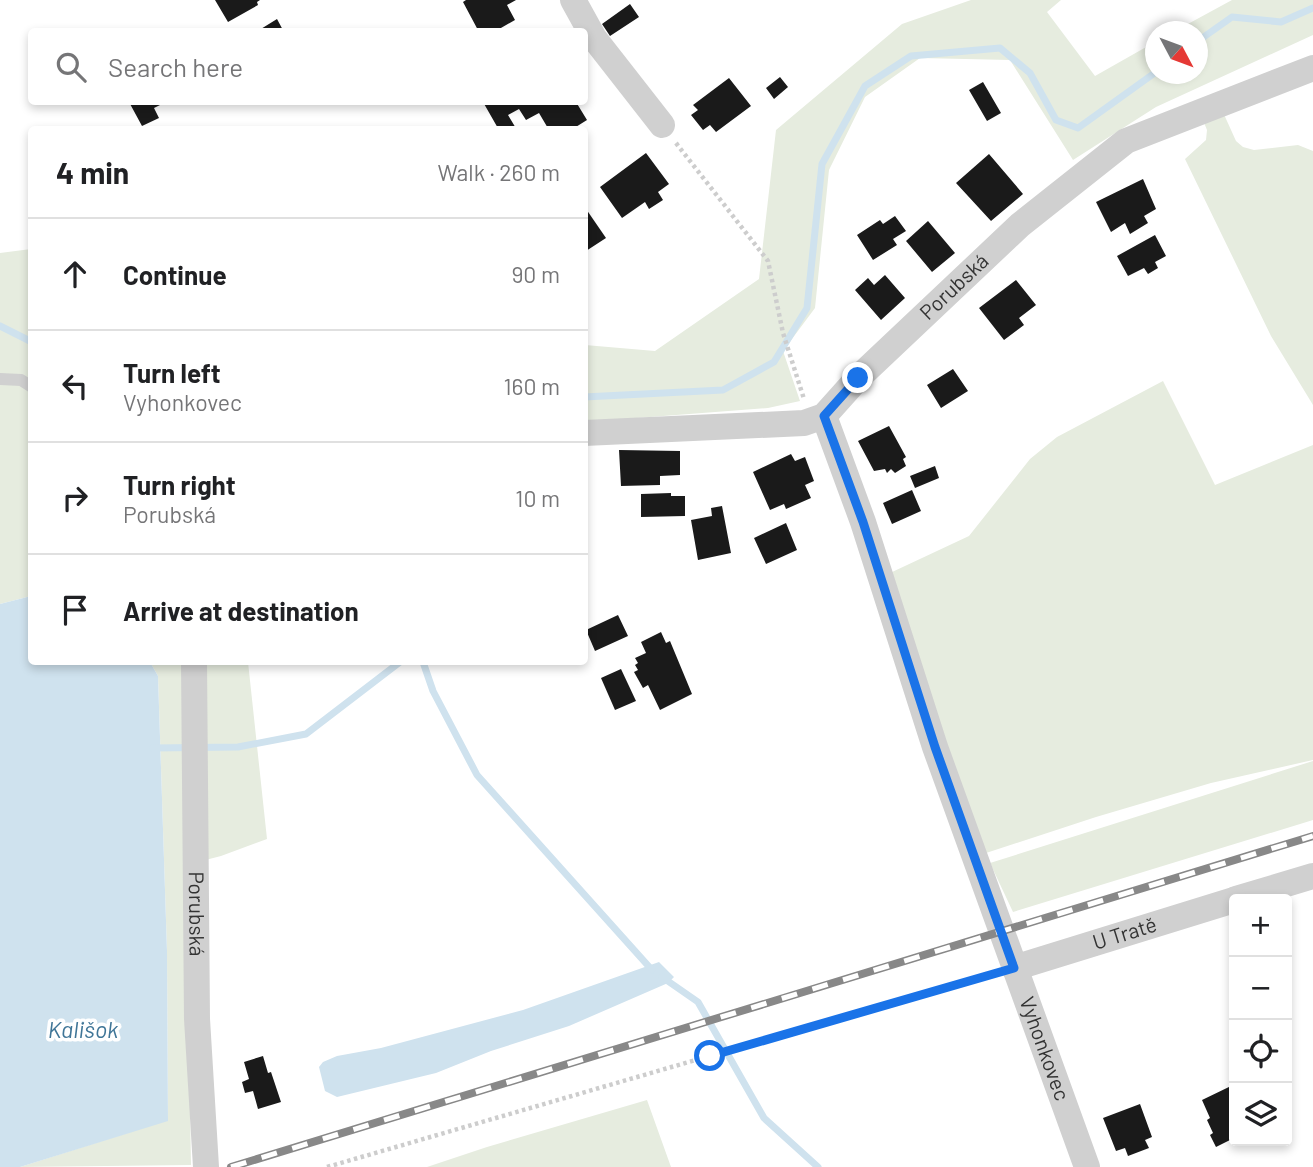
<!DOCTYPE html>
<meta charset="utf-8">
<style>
:root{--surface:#fff;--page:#f6f6f6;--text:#202124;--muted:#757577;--line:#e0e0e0}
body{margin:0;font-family:Barlow,sans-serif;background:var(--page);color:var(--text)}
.controls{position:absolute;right:21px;bottom:21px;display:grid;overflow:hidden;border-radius:7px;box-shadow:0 4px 10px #0003}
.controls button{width:63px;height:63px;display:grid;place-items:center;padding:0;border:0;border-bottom:2px solid var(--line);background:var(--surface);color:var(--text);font:35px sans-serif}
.compass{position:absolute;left:1145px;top:21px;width:63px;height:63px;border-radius:50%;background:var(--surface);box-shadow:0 4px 10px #0003;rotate:131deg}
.stop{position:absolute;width:21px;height:21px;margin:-16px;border:5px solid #1a73e8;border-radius:50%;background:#fff}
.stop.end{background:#1a73e8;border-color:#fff;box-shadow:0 2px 7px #0008}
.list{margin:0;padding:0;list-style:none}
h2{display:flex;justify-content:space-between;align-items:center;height:91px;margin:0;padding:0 28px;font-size:30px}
h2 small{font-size:23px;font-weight:400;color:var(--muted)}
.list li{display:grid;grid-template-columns:46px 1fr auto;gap:21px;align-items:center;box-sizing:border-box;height:112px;padding:0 28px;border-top:2px solid var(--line)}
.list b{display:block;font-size:26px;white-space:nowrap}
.list p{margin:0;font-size:23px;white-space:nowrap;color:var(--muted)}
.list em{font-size:23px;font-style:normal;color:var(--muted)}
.icon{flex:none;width:38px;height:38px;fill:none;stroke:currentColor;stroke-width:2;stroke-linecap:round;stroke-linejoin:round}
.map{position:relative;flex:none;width:1313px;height:1167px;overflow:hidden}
.search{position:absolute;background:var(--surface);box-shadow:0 4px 10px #0003;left:28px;top:28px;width:560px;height:77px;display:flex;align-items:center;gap:18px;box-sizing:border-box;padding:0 24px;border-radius:7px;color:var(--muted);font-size:26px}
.panel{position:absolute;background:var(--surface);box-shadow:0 4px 10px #0003;left:28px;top:126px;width:560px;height:539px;border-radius:7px}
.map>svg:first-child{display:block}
</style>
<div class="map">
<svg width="1313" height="1167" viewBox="0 0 1313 1167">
<rect width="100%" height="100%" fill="#fff"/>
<path fill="#e6ecdf" d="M971 0H1061L1047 12 1095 76 1155 42 1156 74H1198V32L1175 31 1232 0H1313V35L1156 107 1073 160 1010 60 920 58 865 97 829 170 815 308 783 351 800 401 768 408 585 422V345L655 351 759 279 776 130 902 24Z
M1222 110 1236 141 1243 147 1254 150 1298 145 1313 151V405L1271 336 1185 159 1206 140 1207 130 1203 120Z
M31 249V596L0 604V253Z
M1163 381 1215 485 1313 445V760L1211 783 1096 817 983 854 890 573 969 536 1030 459 1057 437Z
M150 662H248L267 839 221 856 186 865 191 1165 20 1167 168 1120 167 951 158 676Z
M1313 761V820L1013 912 990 863Z
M647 1100 671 1167H427L487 1147Z"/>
<path fill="#cfe2ee" d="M31 596 32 662H150L158 676 167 951 168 1121 20 1167H0V604Z
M659 962 674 977 668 983 569 1026 491 1051 436 1073 337 1097 325 1091 319 1067 323 1062 337 1056 381 1048 523 1010Z"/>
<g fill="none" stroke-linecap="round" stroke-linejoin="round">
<path stroke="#cfe2ee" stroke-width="7" d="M1198 41 1232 17 1281 22 1313 8
M0 326 32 342
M584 397 723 390 774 362 807 308 822 164 865 86 911 56 1000 48 1030 73 1056 120 1078 128 1156 72
M423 662 433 691 477 775 652 970
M153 748 238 747 306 734 400 662
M662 977 698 1002 764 1118 818 1167"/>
</g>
<path fill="#1a1a1a" d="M215 0H260L257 2 258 5 228 22Z
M466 0H516L507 5 515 20 494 32H479L463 2Z
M630 4 639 17 610 36 602 24Z
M277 19 284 32H256Z
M780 77 788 87 774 99 766 88Z
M729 78 751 106 716 132 710 125 703 130 691 115 698 110 693 105Z
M983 82 1001 113 987 121 969 90Z
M129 102H166L154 108 159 118 142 126Z
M483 102H576L587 120 571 130H549L539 113 526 120 519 109 508 115 517 130H499Z
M646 153 669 184 658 192 663 200 649 209 645 202 622 218 600 187Z
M989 154 1023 194 991 221 956 183Z
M1143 179 1156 209 1144 216 1148 223 1130 234 1125 223 1111 232 1096 202Z
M584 206 606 238 586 251 584 249Z
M895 216 906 231 893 239 897 245 873 260 857 235 880 220 883 224Z
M928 221 955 253 932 272 906 241Z
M1155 235 1166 256 1155 262 1158 268 1148 274 1144 268 1128 276 1117 256Z
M885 275 905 298 881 320 855 290 868 278 874 285Z
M1016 280 1036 305 1019 318 1024 325 1004 340 979 308Z
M953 369 968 391 941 408 927 385Z
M889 426 906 457 903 459 906 466 895 473 891 469 887 473 885 469 874 471 858 441Z
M619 450 680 451V475L660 476V485L621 486Z
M791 454 795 461 805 457 814 481 805 485 811 498 786 509 784 504 770 510 753 472Z
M935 466 939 478 915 488 910 476Z
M912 490 921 511 892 524 883 503Z
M671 493V496H685V516L641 517V494Z
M722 506 731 553 698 560 691 520 712 516 711 508Z
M786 523 797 550 766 564 754 538Z
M618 615 628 636 595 651 586 630Z
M661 632 666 643 670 641 692 694 660 710 648 685 643 688 634 672 638 670 635 665 638 663 635 658 646 653 641 642Z
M621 669 636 701 615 710 601 678Z
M263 1056 268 1073 271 1072 281 1102 258 1109 253 1091 245 1093 242 1082 249 1079 244 1062Z
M1231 1086 1234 1094V1124L1230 1126 1234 1138 1216 1147 1210 1135 1213 1133 1207 1120 1210 1118 1202 1100Z
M1140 1104 1152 1137 1145 1140 1149 1148 1128 1156 1125 1148 1116 1151 1103 1118Z"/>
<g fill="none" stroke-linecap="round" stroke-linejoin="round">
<path stroke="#cdcdcd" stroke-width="4.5" stroke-dasharray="3.5 3.5" stroke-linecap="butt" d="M676 143 768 261 783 333 804 399
M327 1167 992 974"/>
<path stroke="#d0d0d0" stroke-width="12" d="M0 379 21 380 32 387"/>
<g stroke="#d0d0d0" stroke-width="26">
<path d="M573 0 594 38 662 125"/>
<path id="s1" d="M824 416 863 522 935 747 1087 1167"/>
<path id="s2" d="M584 433 804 423 824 416 858 378 1020 225 1126 141 1313 68"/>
<path id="s3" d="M194 662 197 1019 206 1167"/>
<path d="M1236 899 1313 876"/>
<path id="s4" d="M1014 968 1234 900"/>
</g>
<defs>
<path id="rail" d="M231 1167 1313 836"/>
</defs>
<use href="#rail" stroke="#888" stroke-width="8"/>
<use href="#rail" stroke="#fff" stroke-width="5" stroke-dasharray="16" stroke-linecap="butt"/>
</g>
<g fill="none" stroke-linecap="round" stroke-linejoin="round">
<path stroke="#1a73e8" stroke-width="9" d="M710 1056 1014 968 935 747 863 522 824 416 858 378"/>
</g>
<g text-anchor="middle" stroke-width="7" stroke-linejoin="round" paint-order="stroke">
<g font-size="21" fill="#333" stroke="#fff">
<text dy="7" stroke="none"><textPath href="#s2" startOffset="425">Porubská</textPath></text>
<text dy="7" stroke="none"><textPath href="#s3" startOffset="252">Porubská</textPath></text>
<text dy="7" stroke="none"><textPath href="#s4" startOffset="116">U Tratě</textPath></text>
<text dy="7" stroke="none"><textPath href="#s1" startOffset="670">Vyhonkovec</textPath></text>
</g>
<g font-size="23" font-style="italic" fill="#3f7597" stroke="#fff">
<text x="83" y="1038">Kališok</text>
</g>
</g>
</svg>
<div class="controls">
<button>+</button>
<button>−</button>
<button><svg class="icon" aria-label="locate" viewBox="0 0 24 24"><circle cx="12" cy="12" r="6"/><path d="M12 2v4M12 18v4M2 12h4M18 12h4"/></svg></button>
<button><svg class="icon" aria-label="layers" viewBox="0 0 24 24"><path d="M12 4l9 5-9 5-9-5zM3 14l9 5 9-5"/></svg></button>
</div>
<svg class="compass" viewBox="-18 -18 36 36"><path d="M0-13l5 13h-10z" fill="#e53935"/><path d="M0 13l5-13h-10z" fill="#757577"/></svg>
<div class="stop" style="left:710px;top:1056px"></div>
<div class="stop end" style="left:858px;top:378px"></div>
<div class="search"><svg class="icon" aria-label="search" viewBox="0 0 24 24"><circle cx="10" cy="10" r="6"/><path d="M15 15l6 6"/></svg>Search here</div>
<section class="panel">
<h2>4 min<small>Walk · 260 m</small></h2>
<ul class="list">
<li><svg class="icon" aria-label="ahead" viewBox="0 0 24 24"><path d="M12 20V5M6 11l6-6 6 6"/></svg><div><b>Continue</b></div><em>90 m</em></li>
<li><svg class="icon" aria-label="left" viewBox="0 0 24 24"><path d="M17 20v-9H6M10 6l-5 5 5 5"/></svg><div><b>Turn left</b><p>Vyhonkovec</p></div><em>160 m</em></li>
<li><svg class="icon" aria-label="right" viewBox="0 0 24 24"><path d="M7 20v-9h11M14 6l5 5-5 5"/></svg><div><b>Turn right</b><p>Porubská</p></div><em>10 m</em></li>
<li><svg class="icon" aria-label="arrive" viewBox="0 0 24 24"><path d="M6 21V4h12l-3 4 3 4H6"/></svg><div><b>Arrive at destination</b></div></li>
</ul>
</section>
</div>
